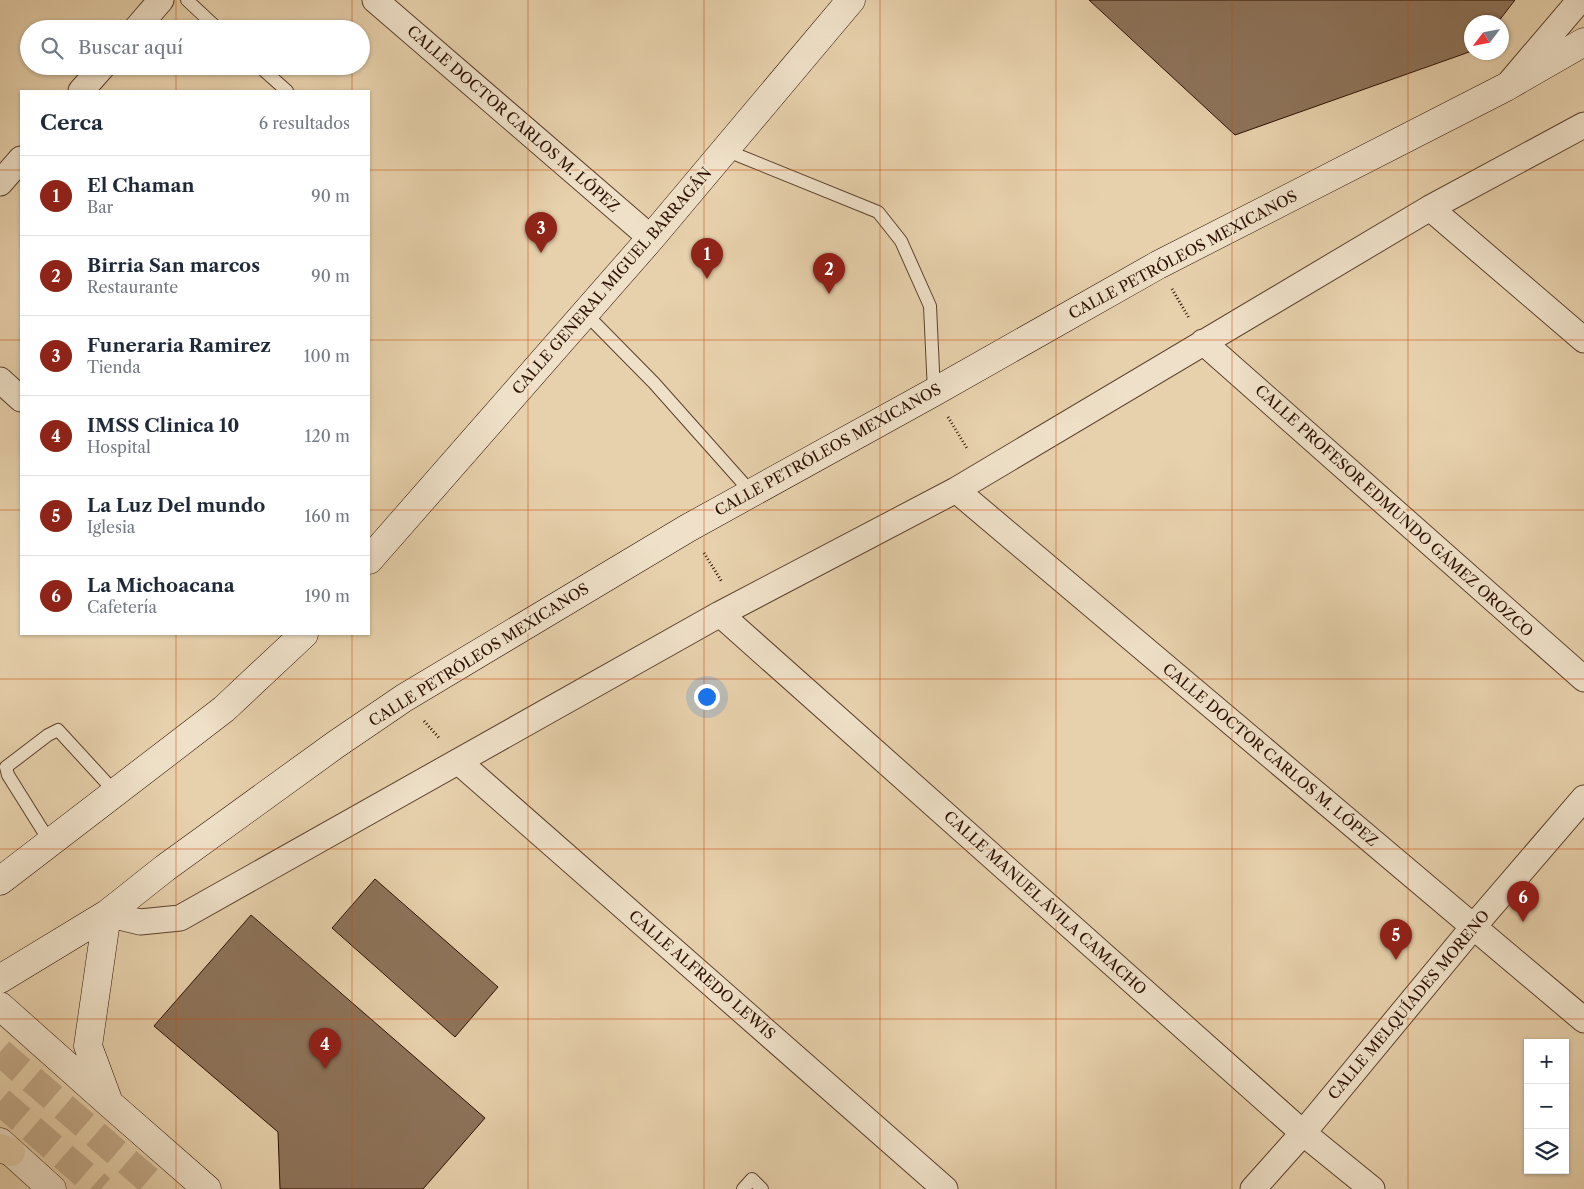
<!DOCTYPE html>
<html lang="es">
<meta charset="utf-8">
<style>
:root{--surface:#fff;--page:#f2f2f3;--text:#1f2937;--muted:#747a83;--line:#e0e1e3;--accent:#8f2418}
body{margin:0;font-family:"Libre Caslon Text",serif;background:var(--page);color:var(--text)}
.controls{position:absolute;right:15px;bottom:15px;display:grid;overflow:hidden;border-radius:0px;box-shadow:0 1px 4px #0004}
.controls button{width:45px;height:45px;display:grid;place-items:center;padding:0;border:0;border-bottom:1px solid var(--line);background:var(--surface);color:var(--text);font:25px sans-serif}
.compass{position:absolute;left:1464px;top:15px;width:45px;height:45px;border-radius:50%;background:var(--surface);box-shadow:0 1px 4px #0004;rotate:238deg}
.you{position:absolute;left:706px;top:696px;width:18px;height:18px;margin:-12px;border:4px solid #fff;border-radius:50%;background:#1a73e8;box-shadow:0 0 0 8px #1a73e833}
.badge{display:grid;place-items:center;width:32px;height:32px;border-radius:50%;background:var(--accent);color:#fff;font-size:16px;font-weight:700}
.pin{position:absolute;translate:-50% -41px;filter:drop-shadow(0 1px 2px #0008)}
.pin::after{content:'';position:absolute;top:26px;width:18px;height:15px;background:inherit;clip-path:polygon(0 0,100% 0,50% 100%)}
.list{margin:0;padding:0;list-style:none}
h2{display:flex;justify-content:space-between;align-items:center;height:65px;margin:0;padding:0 20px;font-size:21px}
h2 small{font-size:16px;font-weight:400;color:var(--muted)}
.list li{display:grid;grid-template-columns:32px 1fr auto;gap:15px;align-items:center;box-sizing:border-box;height:80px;padding:0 20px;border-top:1px solid var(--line)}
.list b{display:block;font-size:19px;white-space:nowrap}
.list p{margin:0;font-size:16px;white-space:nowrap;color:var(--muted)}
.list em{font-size:16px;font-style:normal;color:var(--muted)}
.icon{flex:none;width:28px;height:28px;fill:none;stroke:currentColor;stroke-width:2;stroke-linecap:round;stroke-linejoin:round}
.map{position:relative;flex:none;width:1584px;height:1189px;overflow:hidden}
.search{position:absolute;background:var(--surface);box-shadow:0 1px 4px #0004;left:20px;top:20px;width:350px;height:55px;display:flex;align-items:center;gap:12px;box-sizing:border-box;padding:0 18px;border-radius:28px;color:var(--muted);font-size:19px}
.panel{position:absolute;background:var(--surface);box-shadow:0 1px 4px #0004;left:20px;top:90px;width:350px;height:545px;border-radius:0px}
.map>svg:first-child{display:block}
</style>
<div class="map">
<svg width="1584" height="1189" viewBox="0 0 1584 1189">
<rect width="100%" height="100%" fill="#e7d1ac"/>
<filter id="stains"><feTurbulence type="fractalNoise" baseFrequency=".004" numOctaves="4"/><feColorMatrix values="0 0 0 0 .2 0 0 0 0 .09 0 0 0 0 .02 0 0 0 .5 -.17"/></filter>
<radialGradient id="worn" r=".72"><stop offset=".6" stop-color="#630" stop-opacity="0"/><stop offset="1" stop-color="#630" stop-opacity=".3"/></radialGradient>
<path fill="#8e745b" stroke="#2d1003" d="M1089 0H1515L1498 22H1472V51L1235 135Z
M375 879 498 987 455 1037 332 928Z
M251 915 485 1118 423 1189H280L278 1132 154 1026Z"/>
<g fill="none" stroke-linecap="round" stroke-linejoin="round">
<path stroke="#c2aa8a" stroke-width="28" stroke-dasharray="28 14" stroke-linecap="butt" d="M0 1052 159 1189
M0 1101 101 1189"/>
<defs>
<path id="lane" d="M187 0 218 29
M259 66 287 91
M725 150 878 212 901 241 930 306 934 392
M585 313 654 383 751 492
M50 842 8 775 6 767 48 735 58 730 115 792
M743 1189 752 1179 762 1189"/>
<path id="street" d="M375 0 651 238
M136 29 161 0
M1511 81 1580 0
M81 91 103 66
M0 183 21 159
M1430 208 1584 340
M1203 342 1584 679
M0 380 21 399
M956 490 1584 1020
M720 614 1303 1133 1372 1189
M459 762 945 1189
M107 914 140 922 180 918 720 614 956 490 1430 208 1584 125
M1253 1189 1303 1133 1474 926 1584 798"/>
<path id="secondary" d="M369 560 651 238 851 0
M0 881 224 709 304 634
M107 914 88 1046 108 1100
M0 979 107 914 165 868 335 745 404 698 688 528 934 392 1158 265 1506 87 1584 42
M0 1006 110 1104 207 1189
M0 1142 52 1189"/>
<path id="primary" d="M0 1148 11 1152"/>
</defs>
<use href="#lane" stroke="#5c402d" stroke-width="14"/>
<use href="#street" stroke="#5c402d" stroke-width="27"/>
<use href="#secondary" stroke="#2d1003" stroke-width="29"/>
<use href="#primary" stroke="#2d1003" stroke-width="29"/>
<path stroke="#2d1003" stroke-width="3" stroke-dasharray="1 2.5" stroke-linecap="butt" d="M1172 289 1189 318
M948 417 968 450
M704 553 722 582
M424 721 440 739"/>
<use href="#lane" stroke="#efe1c9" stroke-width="12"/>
<use href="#street" stroke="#efe1c9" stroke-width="25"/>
<use href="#secondary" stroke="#efe1c9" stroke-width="28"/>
<use href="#primary" stroke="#e7d1ac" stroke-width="28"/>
</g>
<path fill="none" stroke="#cc4e0b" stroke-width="1" stroke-opacity="0.55" d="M176 0V29M352 0V29M528 0V1189M704 0V1189M880 0V1189M1056 0V1189M1232 0V1189M1408 0V1189M176 66V91M352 66V91M0 170H21M369 170H1584M0 340H21M369 340H1584M0 510H21M369 510H1584M176 634V1189M352 634V1189M0 679H1584M0 849H1584M0 1019H1584"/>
<g text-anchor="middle" stroke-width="4" stroke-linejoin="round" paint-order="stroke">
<g font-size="15" fill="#2d1003" stroke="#efe1c9">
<text transform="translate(513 119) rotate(41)" y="5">CALLE DOCTOR CARLOS M. LÓPEZ</text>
<text transform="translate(1183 255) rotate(-28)" y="5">CALLE PETRÓLEOS MEXICANOS</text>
<text transform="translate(612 281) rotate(-49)" y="5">CALLE GENERAL MIGUEL BARRAGÁN</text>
<text transform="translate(828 450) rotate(-29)" y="5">CALLE PETRÓLEOS MEXICANOS</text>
<text transform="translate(1394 511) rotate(42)" y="5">CALLE PROFESOR EDMUNDO GÁMEZ OROZCO</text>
<text transform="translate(479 655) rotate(-32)" y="5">CALLE PETRÓLEOS MEXICANOS</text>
<text transform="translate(1270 755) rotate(40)" y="5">CALLE DOCTOR CARLOS M. LÓPEZ</text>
<text transform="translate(1045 903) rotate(42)" y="5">CALLE MANUEL ÁVILA CAMACHO</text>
<text transform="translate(702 975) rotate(41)" y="5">CALLE ALFREDO LEWIS</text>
<text transform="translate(1409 1005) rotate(-50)" y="5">CALLE MELQUÍADES MORENO</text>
</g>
</g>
<rect width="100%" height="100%" filter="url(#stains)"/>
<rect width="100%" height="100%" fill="url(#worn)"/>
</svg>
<div class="controls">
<button>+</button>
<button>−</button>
<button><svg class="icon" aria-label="layers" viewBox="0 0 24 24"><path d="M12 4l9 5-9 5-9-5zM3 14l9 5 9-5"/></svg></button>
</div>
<svg class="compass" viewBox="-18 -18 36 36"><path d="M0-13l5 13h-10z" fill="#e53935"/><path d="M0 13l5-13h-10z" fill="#747a83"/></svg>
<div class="you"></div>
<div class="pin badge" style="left:707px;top:279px">1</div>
<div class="pin badge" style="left:829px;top:294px">2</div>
<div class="pin badge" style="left:541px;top:253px">3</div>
<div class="pin badge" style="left:325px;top:1069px">4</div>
<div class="pin badge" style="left:1396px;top:960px">5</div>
<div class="pin badge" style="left:1523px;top:922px">6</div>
<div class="search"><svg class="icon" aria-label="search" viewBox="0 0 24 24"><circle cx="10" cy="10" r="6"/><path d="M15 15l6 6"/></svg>Buscar aquí</div>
<section class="panel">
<h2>Cerca<small>6 resultados</small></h2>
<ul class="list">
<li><span class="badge">1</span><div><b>El Chaman</b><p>Bar</p></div><em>90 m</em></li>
<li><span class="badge">2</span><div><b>Birria San marcos</b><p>Restaurante</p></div><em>90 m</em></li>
<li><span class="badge">3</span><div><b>Funeraria Ramirez</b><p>Tienda</p></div><em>100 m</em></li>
<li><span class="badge">4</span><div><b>IMSS Clinica 10</b><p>Hospital</p></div><em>120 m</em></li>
<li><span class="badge">5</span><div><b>La Luz Del mundo</b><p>Iglesia</p></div><em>160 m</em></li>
<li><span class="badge">6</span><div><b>La Michoacana</b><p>Cafetería</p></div><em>190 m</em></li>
</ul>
</section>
</div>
